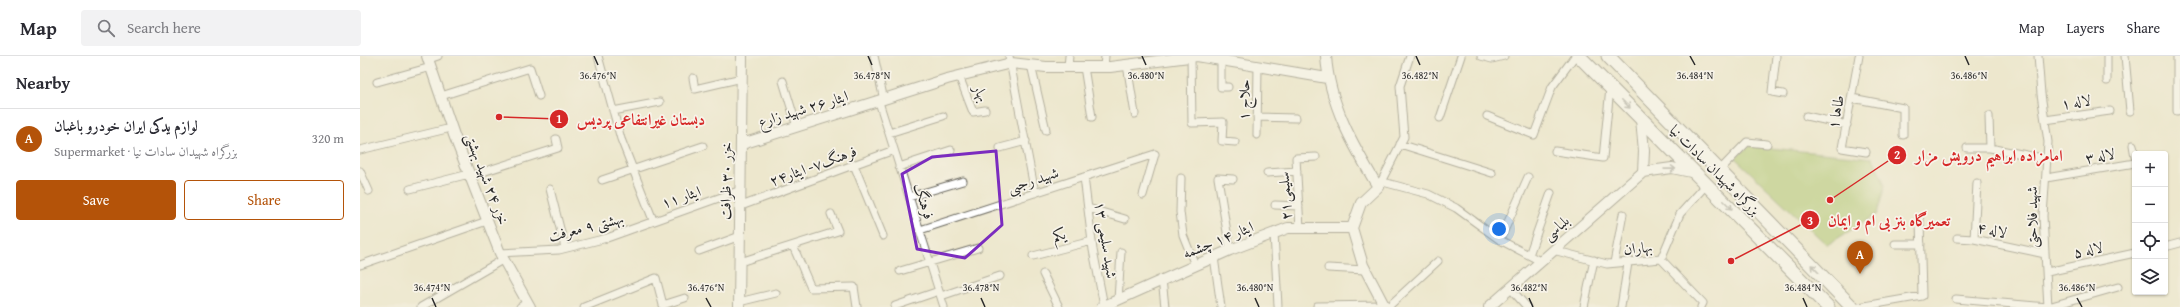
<!DOCTYPE html>
<meta charset="utf-8">
<style>
:root{--surface:#fff;--page:#f2f2f3;--text:#2b2b33;--muted:#7c7c81;--line:#e1e1e2;--accent:#b45309}
body{margin:0;font-family:"Gentium Book Plus",Amiri,serif;background:var(--page);color:var(--text)}
.controls{position:absolute;right:12px;bottom:12px;display:grid;overflow:hidden;border-radius:4px;box-shadow:0 1px 3px #0004}
.controls button{width:36px;height:36px;display:grid;place-items:center;padding:0;border:0;border-bottom:1px solid var(--line);background:var(--surface);color:var(--text);font:20px sans-serif}
.you{position:absolute;left:1139px;top:173px;width:14px;height:14px;margin:-10px;border:3px solid #fff;border-radius:50%;background:#1a73e8;box-shadow:0 0 0 6px #1a73e833}
.badge{display:grid;place-items:center;width:26px;height:26px;border-radius:50%;background:var(--accent);color:#fff;font-size:13px;font-weight:700}
.pin{position:absolute;translate:-50% -33px;filter:drop-shadow(0 1px 2px #0008)}
.pin::after{content:'';position:absolute;top:21px;width:14px;height:12px;background:inherit;clip-path:polygon(0 0,100% 0,50% 100%)}
.list{margin:0;padding:0;list-style:none}
h2{display:flex;justify-content:space-between;align-items:center;height:52px;margin:0;padding:0 16px;font-size:17px}
h2 small{font-size:13px;font-weight:400;color:var(--muted)}
.list li{display:grid;grid-template-columns:26px 1fr auto;gap:12px;align-items:center;box-sizing:border-box;height:60px;padding:0 16px;border-top:1px solid var(--line)}
.list b{display:block;font-size:15px;white-space:nowrap}
.list p{margin:0;font-size:13px;white-space:nowrap;color:var(--muted)}
.list em{font-size:13px;font-style:normal;color:var(--muted)}
.actions{display:flex;gap:8px;padding:12px 16px}
.actions a{flex:1;padding:9px 0;border:1px solid var(--accent);border-radius:4px;text-align:center;font-size:14px;color:var(--accent)}
.actions .main{background:var(--accent);color:#fff}
.icon{flex:none;width:22px;height:22px;fill:none;stroke:currentColor;stroke-width:2;stroke-linecap:round;stroke-linejoin:round}
.map{position:relative;flex:none;width:1820px;height:251px;overflow:hidden}
header{display:flex;align-items:center;gap:24px;box-sizing:border-box;height:56px;padding:0 20px;background:var(--surface);border-bottom:1px solid var(--line)}
header strong{font-size:19px}
nav{display:flex;gap:22px;margin-inline-start:auto;font-size:14px}
.search{width:280px;height:36px;background:var(--page);display:flex;align-items:center;gap:10px;box-sizing:border-box;padding:0 14px;border-radius:4px;color:var(--muted);font-size:15px}
main{display:flex}
aside{flex:1;background:var(--surface)}
.map>svg:first-child{display:block}
</style>
<header>
<strong>Map</strong>
<div class="search"><svg class="icon" aria-label="search" viewBox="0 0 24 24"><circle cx="10" cy="10" r="6"/><path d="M15 15l6 6"/></svg>Search here</div>
<nav><a>Map</a><a>Layers</a><a>Share</a></nav>
</header>
<main>
<aside>
<h2>Nearby<small></small></h2>
<ul class="list">
<li><span class="badge">A</span><div><b>لوازم یدکی ایران خودرو باغبان</b><p>Supermarket · بزرگراه شهیدان سادات نیا</p></div><em>320 m</em></li>
</ul>
<div class="actions"><a class="main">Save</a><a>Share</a></div>
</aside>
<div class="map">
<svg width="1820" height="251" viewBox="0 0 1820 251">
<rect width="100%" height="100%" fill="#f7f3e8"/>
<filter id="ink" filterUnits="userSpaceOnUse"><feTurbulence type="fractalNoise" baseFrequency=".025" numOctaves="2"/><feDisplacementMap in="SourceGraphic" scale="8" xChannelSelector="R" yChannelSelector="G"/><feConvolveMatrix kernelMatrix="1 2 1 2 8 2 1 2 1" color-interpolation-filters="sRGB"/></filter>
<filter id="wash" filterUnits="userSpaceOnUse"><feTurbulence type="fractalNoise" baseFrequency=".012" numOctaves="4" result="noise"/><feDisplacementMap in="SourceGraphic" scale="16" xChannelSelector="R" yChannelSelector="G"/><feGaussianBlur stdDeviation="0.9" result="paint"/><feColorMatrix in="noise" values="0 0 0 0 0 0 0 0 0 0 0 0 0 0 0 0 0 1.4 0 .05"/><feComposite in="paint" operator="in"/></filter>
<g filter="url(#wash)">
<rect width="100%" height="100%" fill="#ede7cd"/>
<path fill="#a8c46b" stroke="#6a784b" d="M1389 90 1513 102 1525 129 1517 158 1467 189 1375 102Z"/>
</g>
<g filter="url(#ink)">
<g fill="none" stroke-linecap="round" stroke-linejoin="round">
<defs>
<path id="street" d="M238 0 261 83 293 164
M514 0 524 44
M649 0 675 137
M1121 0 1132 3 1144 0
M1416 0 1412 36 1423 38
M1499 0 1482 92 1506 96
M1678 0 1681 38 1688 86 1683 160 1688 251
M1747 0V25
M1765 0 1770 55
M831 1 832 67 863 66 862 85 875 86
M69 3 78 0
M861 4V31H868
M671 9 686 74
M767 9 775 58
M708 11 709 0
M724 11 732 61
M744 11 745 0
M599 20 613 56 625 54
M333 22 335 33 382 22
M423 25 437 71
M17 26 71 11
M81 40 170 12 179 40
M1492 42 1543 52V79
M519 46 584 251
M253 55 300 46
M1817 55V0
M1127 60 1174 79 1192 31 1215 0
M1446 60 1487 69
M1629 60 1630 92 1688 103
M897 61 936 62
M1080 62 1101 0
M1685 64 1750 55
M529 77 583 60
M897 79 898 10
M1040 88 1132 117
M1773 89 1775 101
M640 92 666 85
M1607 92H1630
M0 94 91 72
M1195 95 1243 102 1250 32
M494 109 523 180
M539 111 591 94
M0 115 9 135
M1359 115 1387 86 1407 88
M907 117 937 115
M110 120 198 92 196 83
M724 121 733 194 744 250
M821 122 820 156 823 179 835 209
M1686 122 1775 107
M242 124 343 90
M1023 126 1068 138 1096 152 1140 184 1180 205
M1020 128 1044 81 1040 30 1050 0
M50 133 109 118
M190 133 205 192
M783 139 795 98
M549 141 603 125
M915 149 939 150
M381 150 534 94
M728 152 765 163
M940 172 936 102 956 101
M560 174 795 98
M914 177 918 250
M1597 182 1614 183 1685 198
M1614 183 1617 127
M1140 184 1168 121
M1535 188H1561
M433 190 451 232 494 231 497 251
M1805 191 1820 187
M870 194 858 122 873 123
M1193 194 1247 208 1301 203 1343 247 1341 251
M339 195 380 180
M140 197 199 194 247 182 381 134
M1169 199 1191 137
M673 200 732 185
M854 201 861 251
M1301 203 1320 158 1347 128
M380 206 478 175 471 158
M1254 207 1263 158
M0 209 127 165
M968 212 1005 214
M540 215 618 192
M1687 216 1775 197
M683 218 699 251
M802 223 805 251
M1150 232 1167 251
M581 240 640 220
M1596 243 1688 251 1758 231
M758 244 761 196
M379 246 416 237
M535 250 579 235
M957 250 1024 249
M61 251 144 203
M160 251 168 246
M224 251 296 222 303 249 325 242
M1028 251 1078 205
M1224 251 1234 204
M1261 251 1268 207
M1499 251 1562 240 1560 164"/>
<path id="secondary" d="M67 0 94 79 140 197 170 251
M966 0C969 48 994 91 1018 131L1001 147 992 172 1003 209 1025 251
M1281 63 1284 95 1283 116
M382 88 587 23 651 7 686 11H750L837 0 967 22
M1283 116 1312 112 1336 117
M379 251 382 0
M742 251 870 194 928 172H992
M1129 251 1283 116"/>
<path id="highway" d="M1219 0 1468 251
M1248 0 1492 251"/>
</defs>
<use href="#street" stroke="#6f6d64" stroke-width="9"/>
<use href="#secondary" stroke="#6f6d64" stroke-width="12"/>
<use href="#highway" stroke="#6f6d64" stroke-width="15"/>
<use href="#street" stroke="#fff" stroke-width="7"/>
<use href="#secondary" stroke="#fff" stroke-width="10"/>
<use href="#highway" stroke="#fff" stroke-width="13"/>
</g>
<defs><path id="oneway-shaft" d="M-6 0H5M1.5-3L5.5 0L1.5 3" fill="none" stroke-width="1.6" stroke-linecap="round" stroke-linejoin="round"/></defs>
<g stroke="#a0a0a0">
<use href="#oneway-shaft" transform="translate(1266 48) rotate(45)"/>
<use href="#oneway-shaft" transform="translate(1310 113) rotate(-1)"/>
<use href="#oneway-shaft" transform="translate(1368 149) rotate(45)"/>
<use href="#oneway-shaft" transform="translate(1455 213) rotate(-134)"/>
</g>
</g>
<path d="M0 0H1820V251H0ZM636 95 642 169 605 202 557 193 542 118 572 101Z" fill="#ede7cd" fill-opacity=".55" fill-rule="evenodd"/>
<path fill="none" stroke="#7b2cbf" stroke-width="3" stroke-linejoin="round" d="M636 95 642 169 605 202 557 193 542 118 572 101Z"/>
<path fill="none" stroke="#2b2b2b" stroke-width="1.5" d="M234 0 238 9M508 0 512 9M782 0 786 9M1056 0 1060 9M1330 0 1335 9M1605 0 1609 9M72 242 76 251M346 242 351 251M621 242 625 251M895 242 899 251M1169 242 1173 251M1443 242 1447 251M1717 242 1722 251"/>
<g text-anchor="middle" stroke-width="3.5" stroke-linejoin="round" paint-order="stroke">
<g font-size="15" fill="#2b2b2b" stroke="#f7f3e8">
<text transform="translate(621 37) rotate(64)" y="5">بهار</text>
<text transform="translate(884 44) rotate(-89)" y="5">حلاج ۱</text>
<text transform="translate(1716 46) rotate(-8)" y="5">لاله ۱</text>
<text transform="translate(443 53) rotate(-17)" y="5">ایثار ۲۶ شهید زارع</text>
<text transform="translate(1476 56) rotate(-79)" y="5">طاها ۱</text>
<text transform="translate(1740 100) rotate(-10)" y="5">لاله ۳</text>
<text transform="translate(453 110) rotate(-20)" y="5">فرهنگ۷- ایثار۲۴</text>
<text transform="translate(1355 114) rotate(45)" y="5">بزرگراه شهیدان سادات نیا</text>
<text transform="translate(127 123) rotate(69)" y="5">خزر ۲۴ شهید بهشتی</text>
<text transform="translate(673 124) rotate(-18)" y="5">شهید رجبی</text>
<text transform="translate(366 125) rotate(-89)" y="5">خزر ۳۰ ظرافت</text>
<text transform="translate(925 140) rotate(-93)" y="5">سلیمی۲۱</text>
<text transform="translate(321 141) rotate(-19)" y="5">ایثار ۱۱</text>
<text transform="translate(564 145) rotate(72)" y="5">فرهنگ</text>
<text transform="translate(1672 161) rotate(-90)" y="5">شهید فلاحتی</text>
<text transform="translate(226 171) rotate(-14)" y="5">بهشتی ۹ معرفت</text>
<text transform="translate(1196 172) rotate(-41)" y="5">بلباسی</text>
<text transform="translate(1632 174) rotate(11)" y="5">لاله ۴</text>
<text transform="translate(699 179) rotate(-14)" y="5">یکم</text>
<text transform="translate(746 184) rotate(81)" y="5">شهید سلیمی ۱۳</text>
<text transform="translate(858 184) rotate(-22)" y="5">ایثار ۱۴ چشمه</text>
<text transform="translate(1278 192) rotate(-6)" y="5">بهاران</text>
<text transform="translate(1728 194) rotate(-12)" y="5">لاله ۵</text>
</g>
</g>
<g font-size="10" text-anchor="middle" fill="#2b2b2b" stroke="#f7f3e8" stroke-width="3.5" stroke-linejoin="round" paint-order="stroke">
<text x="238" y="23">36.476°N</text>
<text x="512" y="23">36.478°N</text>
<text x="786" y="23">36.480°N</text>
<text x="1060" y="23">36.482°N</text>
<text x="1335" y="23">36.484°N</text>
<text x="1609" y="23">36.486°N</text>
<text x="72" y="235">36.474°N</text>
<text x="346" y="235">36.476°N</text>
<text x="621" y="235">36.478°N</text>
<text x="895" y="235">36.480°N</text>
<text x="1169" y="235">36.482°N</text>
<text x="1443" y="235">36.484°N</text>
<text x="1717" y="235">36.486°N</text>
</g>
<path fill="none" stroke="#d62828" stroke-width="1.5" d="M139 61L199 63M1470 144L1537 99M1371 205L1450 164"/>
<g fill="#d62828" stroke="#f7f3e8" stroke-width="1.5">
<circle cx="139" cy="61" r="4"/>
<circle cx="1470" cy="144" r="4"/>
<circle cx="1371" cy="205" r="4"/>
<circle cx="199" cy="63" r="10"/>
<circle cx="1537" cy="99" r="10"/>
<circle cx="1450" cy="164" r="10"/>
</g>
<g font-size="12" text-anchor="middle" font-weight="bold" fill="#fff">
<text x="199" y="67">1</text>
<text x="1537" y="103">2</text>
<text x="1450" y="169">3</text>
</g>
<g font-size="16" text-anchor="middle" font-weight="bold" fill="#d62828" stroke="#f7f3e8" stroke-width="3.5" stroke-linejoin="round" paint-order="stroke">
<text x="281" y="69">دبستان غیرانتفاعی پردیس</text>
<text x="1629" y="105">امامزاده ابراهیم درویش مزار</text>
<text x="1529" y="170">تعمیرگاه بنز بی ام و ایمان</text>
</g>
</svg>
<div class="controls">
<button>+</button>
<button>−</button>
<button><svg class="icon" aria-label="locate" viewBox="0 0 24 24"><circle cx="12" cy="12" r="6"/><path d="M12 2v4M12 18v4M2 12h4M18 12h4"/></svg></button>
<button><svg class="icon" aria-label="layers" viewBox="0 0 24 24"><path d="M12 4l9 5-9 5-9-5zM3 14l9 5 9-5"/></svg></button>
</div>
<div class="you"></div>
<div class="pin badge" style="left:1500px;top:218px">A</div>
</div>
</main>
